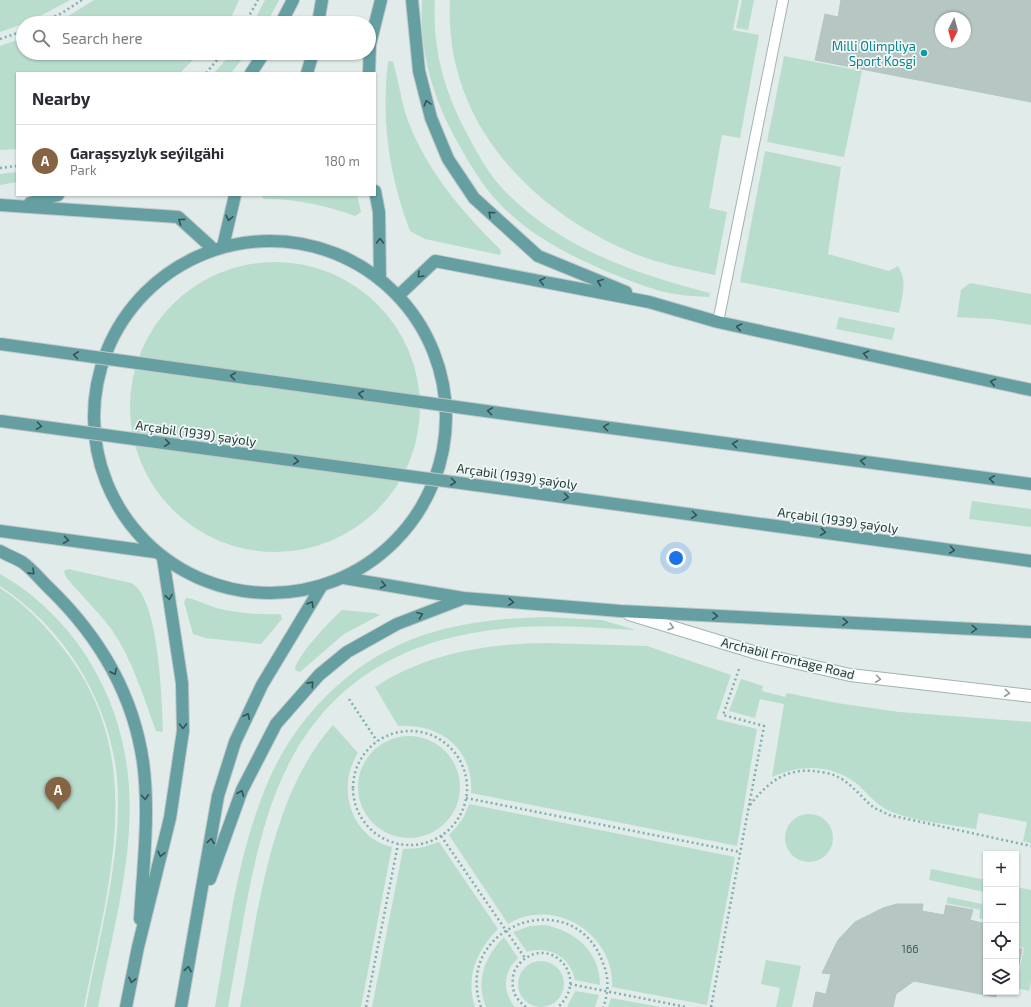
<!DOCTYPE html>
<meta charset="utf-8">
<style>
:root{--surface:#fff;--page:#f7f7f7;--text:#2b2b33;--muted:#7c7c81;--line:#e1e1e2;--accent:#856444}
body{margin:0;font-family:"Exo 2",sans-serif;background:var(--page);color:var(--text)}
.controls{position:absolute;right:12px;bottom:12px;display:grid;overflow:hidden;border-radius:0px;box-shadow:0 1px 3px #0004}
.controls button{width:36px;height:36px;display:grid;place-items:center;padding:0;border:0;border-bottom:1px solid var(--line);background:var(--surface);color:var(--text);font:20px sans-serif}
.compass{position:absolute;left:935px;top:12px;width:36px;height:36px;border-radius:50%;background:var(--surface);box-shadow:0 1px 3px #0004;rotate:186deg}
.you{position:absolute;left:676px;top:558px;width:14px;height:14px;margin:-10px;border:3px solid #fff;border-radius:50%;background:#1a73e8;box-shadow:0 0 0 6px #1a73e833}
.badge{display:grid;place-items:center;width:26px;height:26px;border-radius:50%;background:var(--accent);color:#fff;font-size:13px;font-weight:700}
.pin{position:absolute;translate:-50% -33px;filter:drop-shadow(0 1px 2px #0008)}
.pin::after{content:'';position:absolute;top:21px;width:14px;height:12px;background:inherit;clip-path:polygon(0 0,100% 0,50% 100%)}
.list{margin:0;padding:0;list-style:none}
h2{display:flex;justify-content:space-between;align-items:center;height:52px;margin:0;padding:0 16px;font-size:17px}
h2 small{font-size:13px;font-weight:400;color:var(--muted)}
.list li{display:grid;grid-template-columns:26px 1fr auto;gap:12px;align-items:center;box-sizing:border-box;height:72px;padding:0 16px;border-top:1px solid var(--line)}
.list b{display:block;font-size:15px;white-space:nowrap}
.list p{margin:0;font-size:13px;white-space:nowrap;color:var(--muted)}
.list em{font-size:13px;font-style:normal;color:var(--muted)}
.icon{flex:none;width:22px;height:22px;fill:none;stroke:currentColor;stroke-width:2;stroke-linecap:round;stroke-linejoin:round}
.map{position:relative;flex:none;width:1031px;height:1007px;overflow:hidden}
.search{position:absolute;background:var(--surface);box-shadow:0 1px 3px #0004;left:16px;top:16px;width:360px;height:44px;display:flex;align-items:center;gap:10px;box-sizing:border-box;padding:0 14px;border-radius:22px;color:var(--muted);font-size:15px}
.panel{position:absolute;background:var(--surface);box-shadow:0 1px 3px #0004;left:16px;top:72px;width:360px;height:124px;border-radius:0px}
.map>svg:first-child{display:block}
</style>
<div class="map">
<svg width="1031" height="1007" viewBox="0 0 1031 1007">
<rect width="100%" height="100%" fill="#e0ebea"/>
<path fill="#b9ddcd" d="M0 0H70L29 22 0 32Z
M94 0H239L232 16 226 23H57Z
M265 0H279L267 23H253Z
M422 0H435C432 45 443 88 464 128 475 149 486 170 501 187 555 246 635 274 710 293L709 297C698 296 686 296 675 294 655 291 636 283 618 276 571 257 523 233 490 193 475 174 464 154 453 134 431 92 419 47 422 0Z
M450 0H739L733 30 759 35 740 138 722 135 709 208 727 212 715 275C687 269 655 263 628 251 525 206 444 118 450 0Z
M742 0H754L748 30 736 28Z
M23 38V53H200L180 73H17V149L0 150V46Z
M232 53H247L231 73H214Z
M784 56 862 71 844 157 767 142Z
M390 61 393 62C399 81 401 102 408 121 427 170 461 211 498 247L501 251 500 255 425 239 410 231C389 175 381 122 388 62Z
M765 151 841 167 828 254 889 271 898 266C908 281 902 297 899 313L740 282Z
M17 172V182L0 185V174Z
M261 195H357L361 212 355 216C325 205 296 199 264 199Z
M130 407a145 145 0 1 1 290 0a145 145 0 1 1-290 0Z
M970 283 1031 294V325L992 319 957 317 961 290Z
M839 317 895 328 892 340 836 329Z
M972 501 1031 509V527L969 519Z
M68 569 131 583C159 596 162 701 163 730L162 732 156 731C143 696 133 661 112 630 98 611 81 595 66 577L64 571Z
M0 574C36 594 69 627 90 662 159 778 122 885 98 1007H86C99 938 119 868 118 797 117 713 70 632 0 586Z
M0 588C25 604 47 627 65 651 149 759 108 886 84 1007H0Z
M186 598C191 597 212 607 220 609 239 613 259 615 279 614L281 615 282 619 261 644 205 638 193 634 184 602Z
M342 610 375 613 380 615 344 634 300 672 295 670C295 657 332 619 342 610Z
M547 617 602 620 636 630C598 628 560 625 522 627 393 635 306 692 267 818 248 879 240 944 228 1007H215C228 934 237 858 265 789 295 714 358 652 437 631 473 621 510 618 547 617Z
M546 643 647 646 731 675 716 719 757 729 737 846 471 793C474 749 440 723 398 726L375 687C427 653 485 644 546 643Z
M741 679 763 686 762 691 785 697 787 693 837 703 899 712 1031 722V843L1023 841 1027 822 979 813 976 829C948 824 918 822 892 812 876 806 868 793 856 783 831 764 800 764 772 777L784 704 760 699 755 718 729 711Z
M333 725 358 753C336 786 350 837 392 847L361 1007H240C258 915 269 797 333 725Z
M358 787a51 51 0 1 1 102 0a51 51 0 1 1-102 0Z
M469 804 735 857 707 1005 612 987C615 934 554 896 508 924L449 835C458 826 465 817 469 804Z
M785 838a24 24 0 1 1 48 0a24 24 0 1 1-48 0Z
M439 842 498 929C477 950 465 977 475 1007H372L403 849 420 848Z
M931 869 986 880V920L979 918 980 910 946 903 948 897 982 904 984 892 929 880Z
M1016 887 1031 890V982L1029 991 1016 988 1024 948 1016 946Z
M545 925C575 931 600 951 600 985L575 980C570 957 550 945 527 952L513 932 530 926Z
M504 937 518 958C503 972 502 991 515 1007H486C475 981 485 956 504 937Z
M766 960 801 966 792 1007H776L780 988 761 984Z
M518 984a23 23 0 1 1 46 0a23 23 0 1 1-46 0Z
M575 991 599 995 595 1007H567Z
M611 998 660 1007H608Z"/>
<path fill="#b6c6c3" stroke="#b3c5c3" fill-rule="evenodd" d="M841 0H1031V102L815 60 825 14 838 17ZM941 18H965V42H941Z
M897 904H923L922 911 944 915 946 905 973 910 970 920 986 924V992H997L996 997 914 981 896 994 893 1007H813L816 992 826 994 831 974 822 973 838 940 855 922 883 908Z
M1016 948 1022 949 1016 981Z"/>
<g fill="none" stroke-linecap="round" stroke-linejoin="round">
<defs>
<path id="lane" d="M718 322 783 0"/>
<path id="street" d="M629 614 760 654 850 675 1031 696"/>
<path id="primary" d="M412 0 419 71 431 118 448 159 474 198 538 256 626 292
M281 23 293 0
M318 23 322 0
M251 73 264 53
M307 73 313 53
M369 73 370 44 381 0
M375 191 379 212 380 280
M30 203 58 195
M0 205 178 217 210 246
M94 417a176 176 0 1 1 352 0a176 176 0 1 1-352 0Z
M224 242 235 195
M398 296 435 261 649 302 718 322 1031 390
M529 417 1031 484
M527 492 1031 561
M0 531 155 552
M0 551C7 555 15 558 22 562 31 568 40 579 48 587 97 634 133 693 143 762 150 813 143 867 140 919
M344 578 463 598 620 611 1031 632
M210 879 242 790 276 724 319 675 347 652 397 624 462 599
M126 1007 138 947 170 818 183 731 182 683 163 558
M181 1007 218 796 235 742 262 685 321 587"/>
</defs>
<use href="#lane" stroke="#a3b3b2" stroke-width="12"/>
<use href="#street" stroke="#a3b3b2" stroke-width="14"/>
<use href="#primary" stroke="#c1c8c8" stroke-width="14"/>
<path stroke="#81afae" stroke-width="2.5" stroke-dasharray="2 3" stroke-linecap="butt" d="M41 23 62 13 82 0
M245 23 258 0
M0 39 23 31
M206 73 223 53
M0 168 17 166
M349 699 377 741
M353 788a57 57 0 1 1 114 0a57 57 0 1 1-114 0Z
M466 798 740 852
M750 805C766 784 785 768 814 771 821 772 831 773 838 777 852 784 861 797 873 807 878 810 884 812 889 815L1031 846
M441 836 525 958
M570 984 686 1007
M366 1007 398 844
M481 1007C452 925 574 882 603 963 609 977 609 993 603 1007
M526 1007C516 1000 511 990 513 978 513 972 516 967 521 962 550 934 591 977 558 1007
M711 1007 764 726 723 715 739 669"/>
<use href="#lane" stroke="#fff" stroke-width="10"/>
<use href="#street" stroke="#fff" stroke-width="12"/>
<use href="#primary" stroke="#659fa1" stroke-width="12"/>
<defs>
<path id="primary-bridge" d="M0 344 529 417
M0 421 527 492"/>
</defs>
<use href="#primary-bridge" stroke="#c1c8c8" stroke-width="14" stroke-linecap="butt"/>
<use href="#primary-bridge" stroke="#659fa1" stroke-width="12"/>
</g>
<defs><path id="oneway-chevron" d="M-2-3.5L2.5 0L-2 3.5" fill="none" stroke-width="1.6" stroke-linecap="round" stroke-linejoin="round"/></defs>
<g stroke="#325455">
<use href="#oneway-chevron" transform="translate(427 103) rotate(-105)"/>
<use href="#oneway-chevron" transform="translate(491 214) rotate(-138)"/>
<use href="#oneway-chevron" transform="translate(229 218) rotate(103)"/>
<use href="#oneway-chevron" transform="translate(181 221) rotate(-144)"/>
<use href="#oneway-chevron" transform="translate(380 241) rotate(-91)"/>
<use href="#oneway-chevron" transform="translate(420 275) rotate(136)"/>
<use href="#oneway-chevron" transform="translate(542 281) rotate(-169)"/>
<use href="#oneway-chevron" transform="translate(600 282) rotate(-157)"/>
<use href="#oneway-chevron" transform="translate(739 327) rotate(-168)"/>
<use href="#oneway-chevron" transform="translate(866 354) rotate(-168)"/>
<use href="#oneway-chevron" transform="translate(76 355) rotate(-172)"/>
<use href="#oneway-chevron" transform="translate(233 376) rotate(-172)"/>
<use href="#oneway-chevron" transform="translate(993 382) rotate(-168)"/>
<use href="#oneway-chevron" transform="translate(361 394) rotate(-172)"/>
<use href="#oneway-chevron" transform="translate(490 411) rotate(-172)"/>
<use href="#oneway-chevron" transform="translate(39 426) rotate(8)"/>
<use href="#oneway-chevron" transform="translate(606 427) rotate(-172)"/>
<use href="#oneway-chevron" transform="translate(167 443) rotate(8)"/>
<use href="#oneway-chevron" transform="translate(735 444) rotate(-172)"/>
<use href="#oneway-chevron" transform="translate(296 461) rotate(8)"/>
<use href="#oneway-chevron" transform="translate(863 461) rotate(-172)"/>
<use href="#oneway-chevron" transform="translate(992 479) rotate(-172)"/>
<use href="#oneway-chevron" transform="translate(453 482) rotate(8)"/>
<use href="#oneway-chevron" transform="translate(566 497) rotate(8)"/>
<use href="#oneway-chevron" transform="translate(694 515) rotate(8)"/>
<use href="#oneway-chevron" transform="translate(823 532) rotate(8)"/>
<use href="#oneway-chevron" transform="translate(66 540) rotate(8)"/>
<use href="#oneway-chevron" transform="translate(952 550) rotate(8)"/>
<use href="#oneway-chevron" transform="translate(32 572) rotate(44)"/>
<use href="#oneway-chevron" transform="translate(383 585) rotate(10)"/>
<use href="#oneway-chevron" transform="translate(169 597) rotate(81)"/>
<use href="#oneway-chevron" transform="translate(511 602) rotate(5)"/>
<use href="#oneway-chevron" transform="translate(311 604) rotate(-59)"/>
<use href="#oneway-chevron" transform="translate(420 615) rotate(-21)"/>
<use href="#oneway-chevron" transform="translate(715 616) rotate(3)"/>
<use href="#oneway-chevron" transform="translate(845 622) rotate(3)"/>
<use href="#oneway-chevron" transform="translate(974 629) rotate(3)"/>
<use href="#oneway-chevron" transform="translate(114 672) rotate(63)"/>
<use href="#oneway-chevron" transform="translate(311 684) rotate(-48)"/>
<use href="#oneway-chevron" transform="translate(247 716) rotate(-65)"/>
<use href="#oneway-chevron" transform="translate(183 726) rotate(89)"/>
<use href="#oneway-chevron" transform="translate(241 793) rotate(-68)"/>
<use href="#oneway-chevron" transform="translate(145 797) rotate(86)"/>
<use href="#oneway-chevron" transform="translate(211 841) rotate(-81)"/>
<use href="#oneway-chevron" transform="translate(161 854) rotate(104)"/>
<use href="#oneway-chevron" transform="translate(188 969) rotate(-80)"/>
<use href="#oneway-chevron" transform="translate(132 980) rotate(102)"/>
</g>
<g stroke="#909d9e">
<use href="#oneway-chevron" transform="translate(671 627) rotate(17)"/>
<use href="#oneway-chevron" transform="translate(878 679) rotate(8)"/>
<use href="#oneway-chevron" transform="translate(1007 693) rotate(6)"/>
</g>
<circle fill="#0f9aa8" stroke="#f1f8f6" stroke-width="1.5" cx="924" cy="53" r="4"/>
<g text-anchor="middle" stroke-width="3.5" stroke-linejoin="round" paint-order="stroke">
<g font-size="11" fill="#465e5e">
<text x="910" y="953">166</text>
</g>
<g font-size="13" fill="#0d838f" stroke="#f1f8f6" text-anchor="end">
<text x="916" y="51">Milli Olimpliya<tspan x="916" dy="15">Sport Kosgi</tspan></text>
</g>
<g font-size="13" fill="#213b3c" stroke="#f1f8f6">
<text transform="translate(196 433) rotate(8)" y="5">Arçabil (1939) şaýoly</text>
<text transform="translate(517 476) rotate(8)" y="5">Arçabil (1939) şaýoly</text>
<text transform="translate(838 520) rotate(8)" y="5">Arçabil (1939) şaýoly</text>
<text transform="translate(788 658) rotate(14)" y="5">Archabil Frontage Road</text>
</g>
</g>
</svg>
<div class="controls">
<button>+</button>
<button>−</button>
<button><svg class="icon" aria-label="locate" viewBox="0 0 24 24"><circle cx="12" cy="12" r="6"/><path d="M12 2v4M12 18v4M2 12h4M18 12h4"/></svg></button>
<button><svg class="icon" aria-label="layers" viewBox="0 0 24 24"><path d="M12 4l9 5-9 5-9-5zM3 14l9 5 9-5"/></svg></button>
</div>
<svg class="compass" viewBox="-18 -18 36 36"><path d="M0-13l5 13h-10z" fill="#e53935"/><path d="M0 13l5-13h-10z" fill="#7c7c81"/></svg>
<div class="you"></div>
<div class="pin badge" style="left:58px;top:810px">A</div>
<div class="search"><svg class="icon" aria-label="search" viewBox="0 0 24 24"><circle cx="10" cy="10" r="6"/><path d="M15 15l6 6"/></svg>Search here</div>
<section class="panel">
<h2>Nearby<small></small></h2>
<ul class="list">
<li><span class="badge">A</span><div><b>Garaşsyzlyk seýilgähi</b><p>Park</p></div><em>180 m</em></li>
</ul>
</section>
</div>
